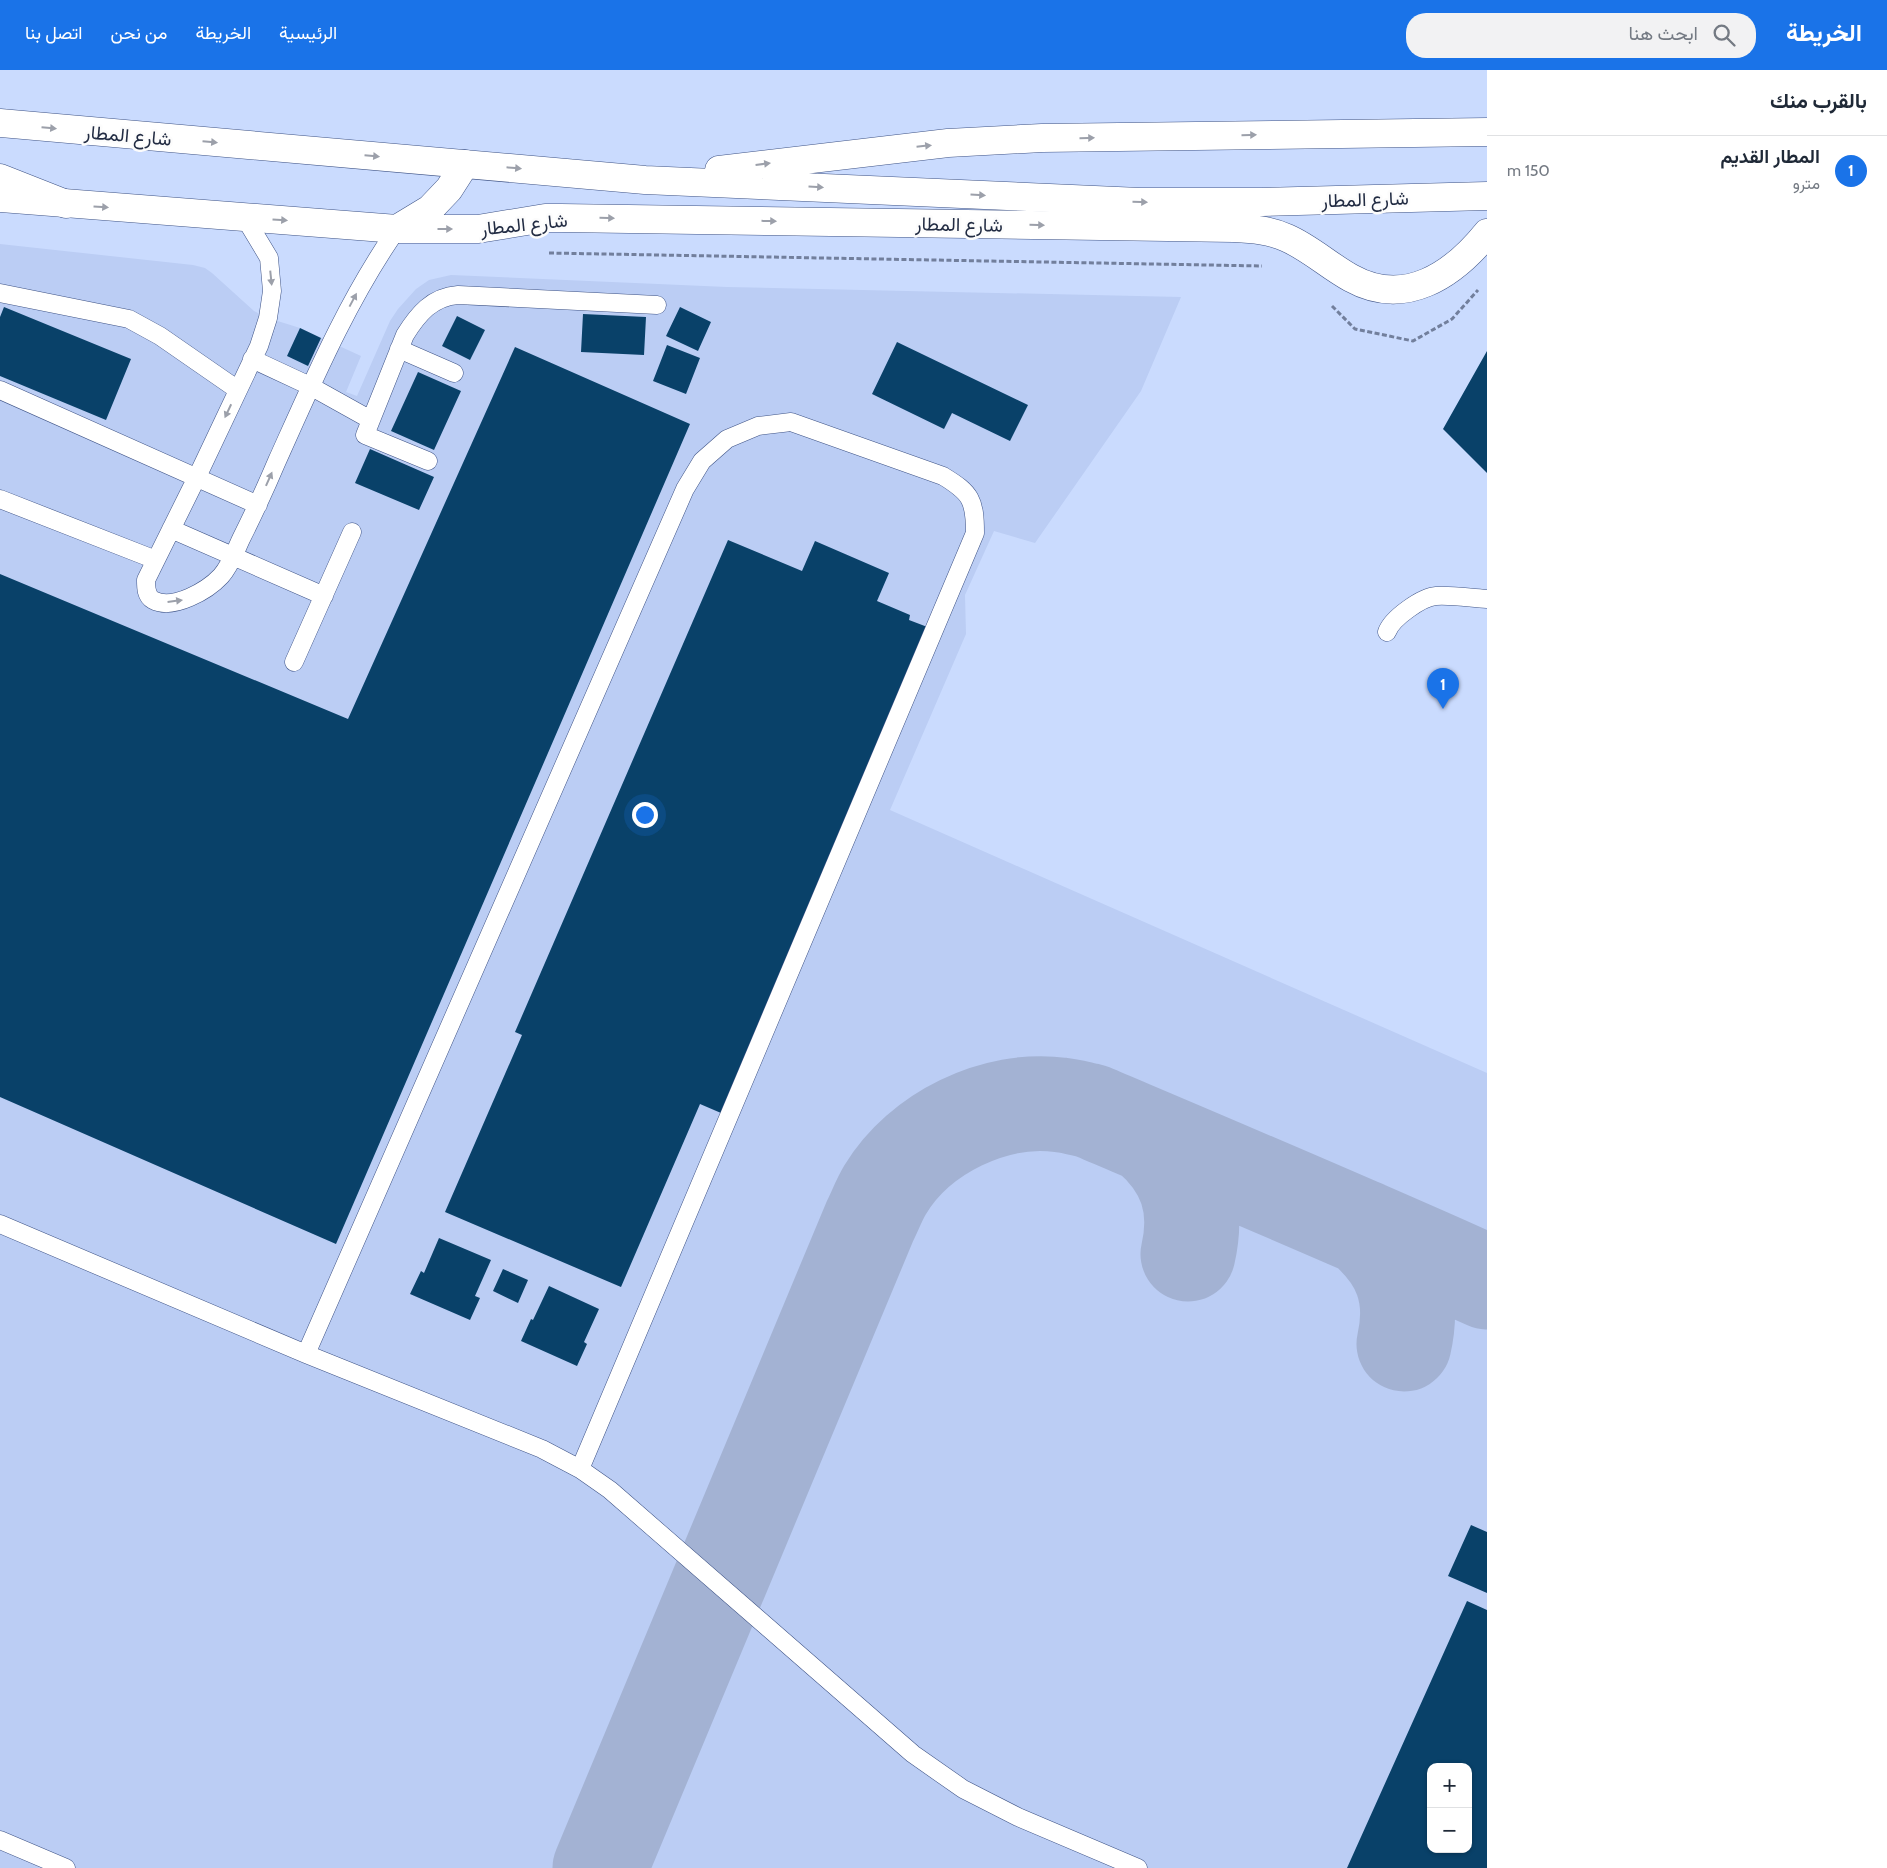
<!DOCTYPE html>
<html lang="ar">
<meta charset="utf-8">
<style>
:root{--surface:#fff;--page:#f2f2f3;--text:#1f2937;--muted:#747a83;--line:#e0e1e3;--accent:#1a73e8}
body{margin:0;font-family:Cabin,Vazirmatn,sans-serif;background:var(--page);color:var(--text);direction:rtl}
.controls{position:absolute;right:15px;bottom:15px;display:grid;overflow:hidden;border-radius:10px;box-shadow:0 1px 4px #0004}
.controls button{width:45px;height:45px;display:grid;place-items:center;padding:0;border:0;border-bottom:1px solid var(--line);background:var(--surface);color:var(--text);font:25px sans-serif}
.you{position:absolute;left:644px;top:744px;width:18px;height:18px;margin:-12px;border:4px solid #fff;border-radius:50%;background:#1a73e8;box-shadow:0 0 0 8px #1a73e833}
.badge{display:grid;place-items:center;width:32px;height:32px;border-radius:50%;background:var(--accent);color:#fff;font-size:16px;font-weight:700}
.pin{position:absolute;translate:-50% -41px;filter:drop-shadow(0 1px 2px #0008)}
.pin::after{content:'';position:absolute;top:26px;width:18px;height:15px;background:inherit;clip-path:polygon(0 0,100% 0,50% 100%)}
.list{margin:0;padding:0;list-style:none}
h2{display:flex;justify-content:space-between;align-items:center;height:65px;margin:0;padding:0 20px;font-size:21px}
h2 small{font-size:16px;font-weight:400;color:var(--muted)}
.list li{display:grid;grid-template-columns:32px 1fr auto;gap:15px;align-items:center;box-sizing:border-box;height:70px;padding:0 20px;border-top:1px solid var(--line)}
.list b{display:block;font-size:19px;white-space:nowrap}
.list p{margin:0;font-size:16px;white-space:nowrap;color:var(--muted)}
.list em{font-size:16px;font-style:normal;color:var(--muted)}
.icon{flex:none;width:28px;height:28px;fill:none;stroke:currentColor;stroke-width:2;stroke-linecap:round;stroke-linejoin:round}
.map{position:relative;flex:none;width:1487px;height:1798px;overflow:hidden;direction:ltr}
header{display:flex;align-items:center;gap:30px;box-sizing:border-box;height:70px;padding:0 25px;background:var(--accent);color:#fff}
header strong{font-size:24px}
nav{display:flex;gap:28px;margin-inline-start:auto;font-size:18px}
.search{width:350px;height:45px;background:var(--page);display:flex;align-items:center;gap:12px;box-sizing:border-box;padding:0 18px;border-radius:20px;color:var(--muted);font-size:19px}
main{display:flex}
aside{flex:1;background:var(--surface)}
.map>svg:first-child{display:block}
</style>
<header>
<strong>الخريطة</strong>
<div class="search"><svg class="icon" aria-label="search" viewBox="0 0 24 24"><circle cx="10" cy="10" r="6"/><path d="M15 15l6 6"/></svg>ابحث هنا</div>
<nav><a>الرئيسية</a><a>الخريطة</a><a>من نحن</a><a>اتصل بنا</a></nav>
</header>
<main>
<aside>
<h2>بالقرب منك<small></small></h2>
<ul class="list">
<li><span class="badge">1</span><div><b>المطار القديم</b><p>مترو</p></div><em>150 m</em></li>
</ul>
</aside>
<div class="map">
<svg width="1487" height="1798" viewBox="0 0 1487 1798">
<rect width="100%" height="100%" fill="#cadbfe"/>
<path fill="#bbcdf4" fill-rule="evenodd" d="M0 174 193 195 205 198 212 203 254 241 268 248 300 258 361 286 346 322 357 326 390 251 398 239 416 219 429 210 451 205 727 217 1181 227 1141 321 1035 473 994 461 965 525 966 564 890 740 1487 1003V1798H0ZM1431 1697H1468V1779H1431Z"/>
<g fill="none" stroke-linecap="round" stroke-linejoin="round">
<path stroke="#a3b2d3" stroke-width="95" d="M1149 1066C1186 1098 1199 1136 1188 1184
M1363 1157C1401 1189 1415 1225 1404 1274
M600 1798 870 1151C875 1141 879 1130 885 1120 919 1063 995 1026 1061 1035 1071 1036 1081 1039 1091 1041 1223 1097 1356 1153 1487 1212"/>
</g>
<path fill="#094169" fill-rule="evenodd" d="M4 237 131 289 106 350 0 306V247Z
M680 237 711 252 698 281 666 266Z
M583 244 646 247 644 285 581 282Z
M457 246 485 260 470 290 442 276Z
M300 258 321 268 308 296 287 286Z
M897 272 1028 335 1010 371 952 343 944 359 872 324Z
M667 275 700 288 686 324 653 311Z
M515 277 690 354 336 1174 0 1027V504L348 649Z
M1487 281V403L1443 359Z
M418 302 461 321 434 380 391 361Z
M370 379 434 407 419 440 355 413Z
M728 470 802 501 815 471 889 503 877 531 910 545 909 550 930 558 721 1043 700 1034 621 1217 445 1142 522 965 515 962Z
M439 1168 491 1190 475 1226 480 1228 470 1250 410 1224 421 1201 424 1203Z
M503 1199 528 1210 518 1233 493 1221Z
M549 1216 599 1239 584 1272 587 1274 577 1296 521 1271 531 1249 533 1250Z
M1471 1455 1487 1462V1523L1448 1506Z
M1467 1531 1487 1540V1798H1347ZM1431 1697H1468V1779H1431Z"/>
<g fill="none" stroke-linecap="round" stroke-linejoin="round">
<defs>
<path id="lane" d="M245 148 269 188 272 221 268 248 259 276 197 407 146 510C146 518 146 526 153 530 173 541 208 520 221 506 230 496 235 482 241 469 254 443 266 417 277 391 313 311 347 231 397 159
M0 223 129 249 160 266 238 320
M399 279 454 303
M252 289 310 316 371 350
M0 320 258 435
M428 391 365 365 405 265C418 244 432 227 458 225L657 235
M0 429 156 490
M171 459 324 526
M1387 562C1392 548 1422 527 1436 526 1453 525 1470 528 1487 529
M294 592 352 462
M0 1154 306 1284 542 1379 580 1399 610 1420 913 1684 963 1719 1018 1747 1138 1798
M306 1284 685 419 702 391 727 369 758 356 791 352 943 406C971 423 975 430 975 463L580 1399
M0 1770 66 1798"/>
<path id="street" d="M0 128 397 159 430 139 449 119 465 94
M397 159H478L545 148H561L1234 158C1253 159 1269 160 1287 168 1310 178 1329 196 1351 208 1405 238 1453 205 1487 163"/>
<path id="highway" d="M0 53 645 110 1140 132H1262L1487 126
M719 100 948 73 1042 68 1487 62
M0 108 66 134"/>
</defs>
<use href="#lane" stroke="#3e5386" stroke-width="19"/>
<use href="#street" stroke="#3e5386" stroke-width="29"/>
<use href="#highway" stroke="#3e5386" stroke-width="29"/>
<path stroke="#727f9c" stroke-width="3" stroke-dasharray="5 2.5" stroke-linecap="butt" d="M549 183 1262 196
M1332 236 1355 259 1413 271 1452 249 1478 220"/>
<use href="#lane" stroke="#fff" stroke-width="18"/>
<use href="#street" stroke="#fff" stroke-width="28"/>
<use href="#highway" stroke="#fff" stroke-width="28"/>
</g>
<defs><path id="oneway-solid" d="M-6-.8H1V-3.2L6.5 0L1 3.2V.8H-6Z" transform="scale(1.25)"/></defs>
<g fill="#9ca0aa">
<use href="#oneway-solid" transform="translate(49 58) rotate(5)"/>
<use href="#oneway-solid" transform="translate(1249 65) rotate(-1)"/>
<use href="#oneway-solid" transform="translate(1087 68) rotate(-1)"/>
<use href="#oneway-solid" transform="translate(210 72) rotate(5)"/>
<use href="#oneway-solid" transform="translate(924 76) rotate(-6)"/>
<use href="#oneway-solid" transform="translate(372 86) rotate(5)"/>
<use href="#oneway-solid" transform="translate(763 94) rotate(-7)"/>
<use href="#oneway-solid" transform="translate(514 98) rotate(5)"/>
<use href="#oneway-solid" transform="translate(816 117) rotate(3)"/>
<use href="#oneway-solid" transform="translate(978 125) rotate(3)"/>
<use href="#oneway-solid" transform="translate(1140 132) rotate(1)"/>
<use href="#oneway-solid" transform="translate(101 137) rotate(4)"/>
<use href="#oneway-solid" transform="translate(607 148) rotate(1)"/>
<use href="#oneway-solid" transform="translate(280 150) rotate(4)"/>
<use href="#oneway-solid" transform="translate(769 151) rotate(1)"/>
<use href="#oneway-solid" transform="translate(1037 155) rotate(1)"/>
<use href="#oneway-solid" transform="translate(445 159)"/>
<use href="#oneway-solid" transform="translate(271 208) rotate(84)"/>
<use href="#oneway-solid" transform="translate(353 230) rotate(-62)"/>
<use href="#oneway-solid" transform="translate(228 341) rotate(115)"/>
<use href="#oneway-solid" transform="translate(269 409) rotate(-66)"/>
<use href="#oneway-solid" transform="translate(175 531) rotate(-7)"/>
</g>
<g text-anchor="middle" stroke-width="5" stroke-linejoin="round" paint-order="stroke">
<g font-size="19" fill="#222c43" stroke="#fcfcfc">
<text transform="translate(128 65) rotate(5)" y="7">شارع المطار</text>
<text transform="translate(1365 129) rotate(-2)" y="7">شارع المطار</text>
<text transform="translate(524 154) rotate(-6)" y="7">شارع المطار</text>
<text transform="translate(959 154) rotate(1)" y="7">شارع المطار</text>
</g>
</g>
</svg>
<div class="controls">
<button>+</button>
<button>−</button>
</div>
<div class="you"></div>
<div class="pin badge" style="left:1443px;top:639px">1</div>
</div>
</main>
